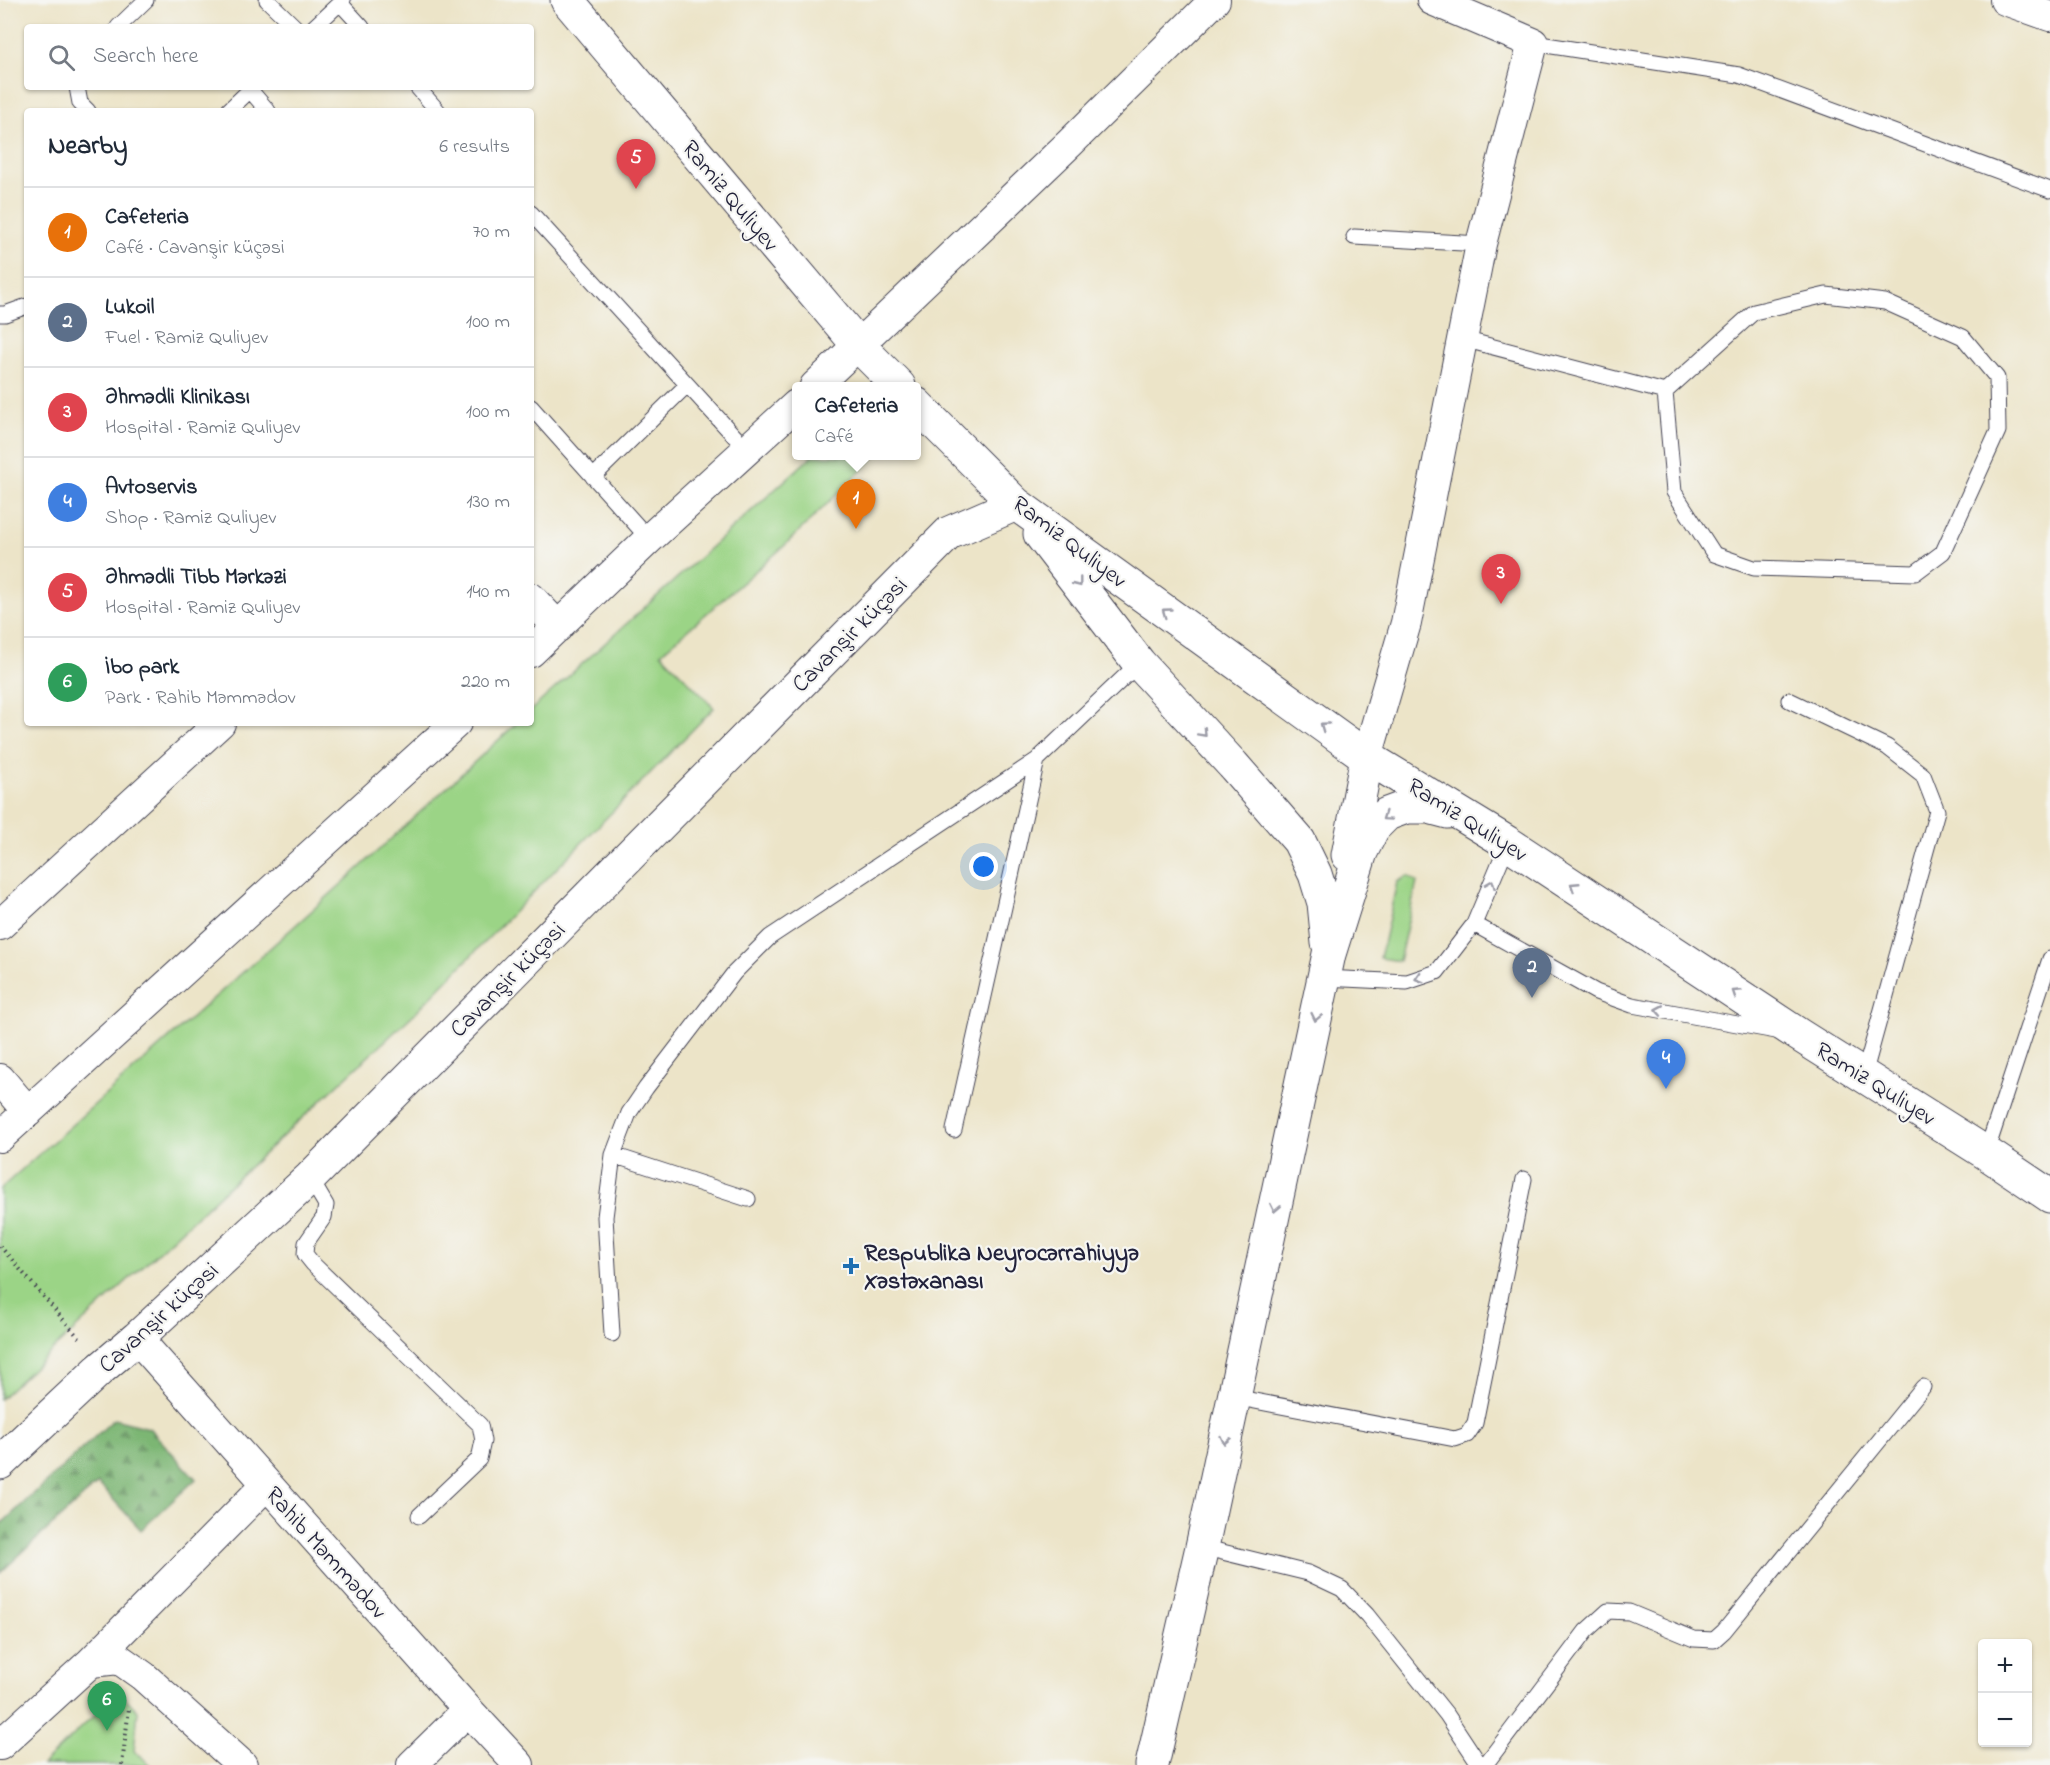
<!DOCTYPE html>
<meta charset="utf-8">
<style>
:root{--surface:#fff;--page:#f6f6f7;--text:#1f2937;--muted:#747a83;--line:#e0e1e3;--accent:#d93025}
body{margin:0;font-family:"Indie Flower",sans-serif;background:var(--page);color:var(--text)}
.controls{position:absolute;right:18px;bottom:18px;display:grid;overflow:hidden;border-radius:6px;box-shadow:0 2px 4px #0004}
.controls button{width:54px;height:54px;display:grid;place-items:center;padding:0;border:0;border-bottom:2px solid var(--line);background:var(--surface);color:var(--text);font:30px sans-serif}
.you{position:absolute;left:984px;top:867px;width:21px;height:21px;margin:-15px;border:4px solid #fff;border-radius:50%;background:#1a73e8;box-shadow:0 0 0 9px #1a73e833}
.badge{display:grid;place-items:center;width:39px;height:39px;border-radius:50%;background:var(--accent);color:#fff;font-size:20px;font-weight:700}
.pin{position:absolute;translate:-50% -50px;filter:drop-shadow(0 2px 3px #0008)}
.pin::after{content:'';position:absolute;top:32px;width:21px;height:18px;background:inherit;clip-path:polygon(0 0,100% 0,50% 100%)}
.popup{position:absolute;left:792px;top:382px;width:129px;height:78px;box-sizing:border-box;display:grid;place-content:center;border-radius:6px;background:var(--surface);filter:drop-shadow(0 2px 4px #0005);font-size:20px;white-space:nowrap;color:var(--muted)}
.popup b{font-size:22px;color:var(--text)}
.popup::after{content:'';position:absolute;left:50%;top:100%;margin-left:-12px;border:12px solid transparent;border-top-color:var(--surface)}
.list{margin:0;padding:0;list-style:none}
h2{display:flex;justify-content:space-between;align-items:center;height:78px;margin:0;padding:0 24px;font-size:26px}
h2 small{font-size:20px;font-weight:400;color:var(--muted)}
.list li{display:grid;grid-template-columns:39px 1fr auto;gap:18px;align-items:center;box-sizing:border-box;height:90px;padding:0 24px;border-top:2px solid var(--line)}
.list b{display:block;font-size:22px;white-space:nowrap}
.list p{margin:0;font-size:20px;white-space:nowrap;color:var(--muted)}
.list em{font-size:20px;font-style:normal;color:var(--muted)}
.icon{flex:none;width:33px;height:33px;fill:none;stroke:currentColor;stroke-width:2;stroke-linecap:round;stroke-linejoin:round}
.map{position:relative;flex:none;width:2050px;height:1765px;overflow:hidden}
.search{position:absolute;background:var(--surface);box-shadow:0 2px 4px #0004;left:24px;top:24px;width:510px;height:66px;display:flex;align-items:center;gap:15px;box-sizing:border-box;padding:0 21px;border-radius:6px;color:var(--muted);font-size:22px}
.panel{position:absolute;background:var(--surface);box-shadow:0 2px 4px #0004;left:24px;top:108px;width:510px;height:618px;border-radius:6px}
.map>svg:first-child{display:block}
</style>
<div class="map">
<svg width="2050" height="1765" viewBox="0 0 2050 1765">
<defs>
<pattern id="forest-firs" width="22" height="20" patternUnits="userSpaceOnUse" patternTransform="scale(1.5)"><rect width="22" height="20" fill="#7cb673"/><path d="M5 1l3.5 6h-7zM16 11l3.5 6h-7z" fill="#659460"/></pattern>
</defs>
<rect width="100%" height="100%" fill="#f6f6f2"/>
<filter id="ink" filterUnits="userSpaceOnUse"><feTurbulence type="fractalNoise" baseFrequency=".0167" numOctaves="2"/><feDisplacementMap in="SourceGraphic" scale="12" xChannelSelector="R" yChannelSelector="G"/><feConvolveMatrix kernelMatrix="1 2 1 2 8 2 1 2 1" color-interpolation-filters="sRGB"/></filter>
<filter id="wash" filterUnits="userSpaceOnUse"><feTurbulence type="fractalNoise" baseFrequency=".008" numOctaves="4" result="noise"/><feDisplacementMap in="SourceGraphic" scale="24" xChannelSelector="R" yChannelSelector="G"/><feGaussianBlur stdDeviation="1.35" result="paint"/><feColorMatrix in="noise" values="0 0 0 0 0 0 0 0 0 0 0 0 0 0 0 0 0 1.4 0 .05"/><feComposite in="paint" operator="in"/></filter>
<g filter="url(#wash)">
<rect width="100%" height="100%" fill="#ece4c8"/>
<path fill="#9bd486" stroke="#5e7b60" stroke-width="1.5" d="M812 456H876L783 547 661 653 714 708 414 1014 0 1399V1189L345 881 517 723H531V710Z
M1408 876 1417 882 1399 961 1380 958 1397 882Z
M119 1692 138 1711 134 1751 151 1765H42Z"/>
<path fill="url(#forest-firs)" stroke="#4f6c57" stroke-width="1.5" d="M114 1419 149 1428 196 1479 141 1530 98 1483 0 1573V1525Z"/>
</g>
<g filter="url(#ink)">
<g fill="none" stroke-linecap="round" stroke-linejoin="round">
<defs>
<path id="lane" d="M267 0 295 27
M340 3 362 27
M118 27 146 0
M314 27 343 0
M1533 43 1739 75 2050 190
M77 87 80 103 88 111
M417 87 438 111
M250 90 268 111
M228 111 253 87
M531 213 747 450
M1354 237 1481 244
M0 314H5L27 306
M1463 339 1665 392 1674 492 1714 554 1754 568 1915 573 1943 552 1998 431 1997 378 1963 337 1885 302 1826 295 1754 312 1665 392
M531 407 649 539
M593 477 687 385
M1789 700 1887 747 1923 775 1937 811 1864 1075
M1474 924 1596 992 1632 1005 1776 1031
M1324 978 1407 982 1437 972 1474 924 1508 843
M954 1130 1037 760
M1986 1153 2050 959
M613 1155 748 1199
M310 1178 326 1205 324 1217 306 1243 305 1254 313 1264 480 1425 483 1441 479 1459 419 1516
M612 1334 605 1217 613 1155 629 1113 646 1088 734 973 770 937 1037 760 1139 663
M1234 1397 1455 1439 1467 1435 1475 1423 1524 1179
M1202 1547 1308 1573 1342 1589 1367 1615 1447 1715 1480 1765
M1485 1765 1586 1631 1608 1611 1629 1612 1694 1639 1714 1640 1724 1631 1923 1387"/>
<path id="street" d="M2005 0 2050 16
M815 386 1070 143 1215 0
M531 598 558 627
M531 652 649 539 796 405
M1367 757 1406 623 1481 244 1533 43 1432 0
M0 925 220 723
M0 1079 28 1112
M0 1137 456 723
M137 1338 468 1710 519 1765
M91 1662 267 1484
M0 1745 91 1662 119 1659 143 1676 242 1765
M412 1765 468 1710"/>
<path id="secondary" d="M567 0 859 346 899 386
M916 404 1016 504 1367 757 1508 843 1799 1035 1986 1153 2050 1196
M1040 534 1139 663 1233 765 1299 841 1315 874 1324 903 1328 943
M1348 855 1367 757
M0 1463 99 1370 137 1338 310 1178 949 533 1016 504
M1152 1765 1202 1547 1329 954 1361 852 1373 828 1387 814 1406 807H1429L1448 812"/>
</defs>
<use href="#lane" stroke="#403f50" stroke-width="17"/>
<use href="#street" stroke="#403f50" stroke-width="32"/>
<use href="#secondary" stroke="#403f50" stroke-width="35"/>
<path stroke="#403f50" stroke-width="4" stroke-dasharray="1.5 4.5" stroke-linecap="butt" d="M0 1246 80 1339
M122 1765 129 1708"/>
<use href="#lane" stroke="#fff" stroke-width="15"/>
<use href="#street" stroke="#fff" stroke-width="30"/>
<use href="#secondary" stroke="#fff" stroke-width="33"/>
</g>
<defs><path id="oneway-chevron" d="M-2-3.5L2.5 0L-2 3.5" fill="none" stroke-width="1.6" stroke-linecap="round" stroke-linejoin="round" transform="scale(1.5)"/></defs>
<g stroke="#9c9ca7">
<use href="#oneway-chevron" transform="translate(1078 583) rotate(52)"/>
<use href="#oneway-chevron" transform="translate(1166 612) rotate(-144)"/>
<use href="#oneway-chevron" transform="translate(1324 726) rotate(-144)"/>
<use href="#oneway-chevron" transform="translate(1203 733) rotate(47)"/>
<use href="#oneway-chevron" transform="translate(1386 817) rotate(145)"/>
<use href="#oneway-chevron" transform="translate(1491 884) rotate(-68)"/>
<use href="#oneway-chevron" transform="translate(1574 886) rotate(-147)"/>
<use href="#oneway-chevron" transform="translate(1419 978) rotate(162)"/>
<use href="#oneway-chevron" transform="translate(1736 993) rotate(-147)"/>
<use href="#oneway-chevron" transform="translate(1659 1010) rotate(-170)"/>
<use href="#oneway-chevron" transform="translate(1316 1017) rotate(102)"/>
<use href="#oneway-chevron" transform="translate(1275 1208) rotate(102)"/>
<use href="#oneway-chevron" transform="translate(1225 1440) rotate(102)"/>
</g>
</g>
<path fill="#1f6fb2" stroke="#f6f6f2" stroke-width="2" d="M848 1257h6v6h6v6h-6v6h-6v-6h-6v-6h6z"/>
<g text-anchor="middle" stroke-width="4.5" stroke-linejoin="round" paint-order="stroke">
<g font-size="24" fill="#22223b" stroke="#f6f6f2">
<text transform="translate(731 195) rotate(50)" y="8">Ramiz Quliyev</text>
<text transform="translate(1070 541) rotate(37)" y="8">Ramiz Quliyev</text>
<text transform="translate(849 634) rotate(-45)" y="8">Cavanşir küçəsi</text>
<text transform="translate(1468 819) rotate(32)" y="8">Ramiz Quliyev</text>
<text transform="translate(507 979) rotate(-45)" y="8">Cavanşir küçəsi</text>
<text transform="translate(1876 1083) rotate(32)" y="8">Ramiz Quliyev</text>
<text transform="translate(158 1317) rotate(-42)" y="8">Cavanşir küçəsi</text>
<text transform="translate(327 1552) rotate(48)" y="8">Rahib Məmmədov</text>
</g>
<g font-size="24" font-weight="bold" fill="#22223b" stroke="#f6f6f2" text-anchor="start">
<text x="864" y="1260">Respublika Neyrocərrahiyyə<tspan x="864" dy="28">Xəstəxanası</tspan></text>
</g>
</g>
</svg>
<div class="controls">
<button>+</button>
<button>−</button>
</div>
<div class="you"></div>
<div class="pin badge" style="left:856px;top:529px;background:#e8710a">1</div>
<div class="popup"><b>Cafeteria</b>Café</div>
<div class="pin badge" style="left:1532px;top:998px;background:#5c6f8a">2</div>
<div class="pin badge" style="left:1501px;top:604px;background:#e0444e">3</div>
<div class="pin badge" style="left:1666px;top:1089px;background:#3f7fe0">4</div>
<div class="pin badge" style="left:636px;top:189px;background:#e0444e">5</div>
<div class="pin badge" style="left:107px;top:1731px;background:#2e9e5b">6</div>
<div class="search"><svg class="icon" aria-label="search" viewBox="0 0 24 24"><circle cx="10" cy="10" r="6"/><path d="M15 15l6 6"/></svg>Search here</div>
<section class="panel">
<h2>Nearby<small>6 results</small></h2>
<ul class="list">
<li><span class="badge" style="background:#e8710a">1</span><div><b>Cafeteria</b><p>Café · Cavanşir küçəsi</p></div><em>70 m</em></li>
<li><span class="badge" style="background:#5c6f8a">2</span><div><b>Lukoil</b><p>Fuel · Ramiz Quliyev</p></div><em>100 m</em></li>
<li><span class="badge" style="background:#e0444e">3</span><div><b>Əhmədli Klinikası</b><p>Hospital · Ramiz Quliyev</p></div><em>100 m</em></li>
<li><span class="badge" style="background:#3f7fe0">4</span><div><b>Avtoservis</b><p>Shop · Ramiz Quliyev</p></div><em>130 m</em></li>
<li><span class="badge" style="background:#e0444e">5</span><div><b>Əhmədli Tibb Mərkəzi</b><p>Hospital · Ramiz Quliyev</p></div><em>140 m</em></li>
<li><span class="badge" style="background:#2e9e5b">6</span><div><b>İbo park</b><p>Park · Rahib Məmmədov</p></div><em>220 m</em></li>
</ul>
</section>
</div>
